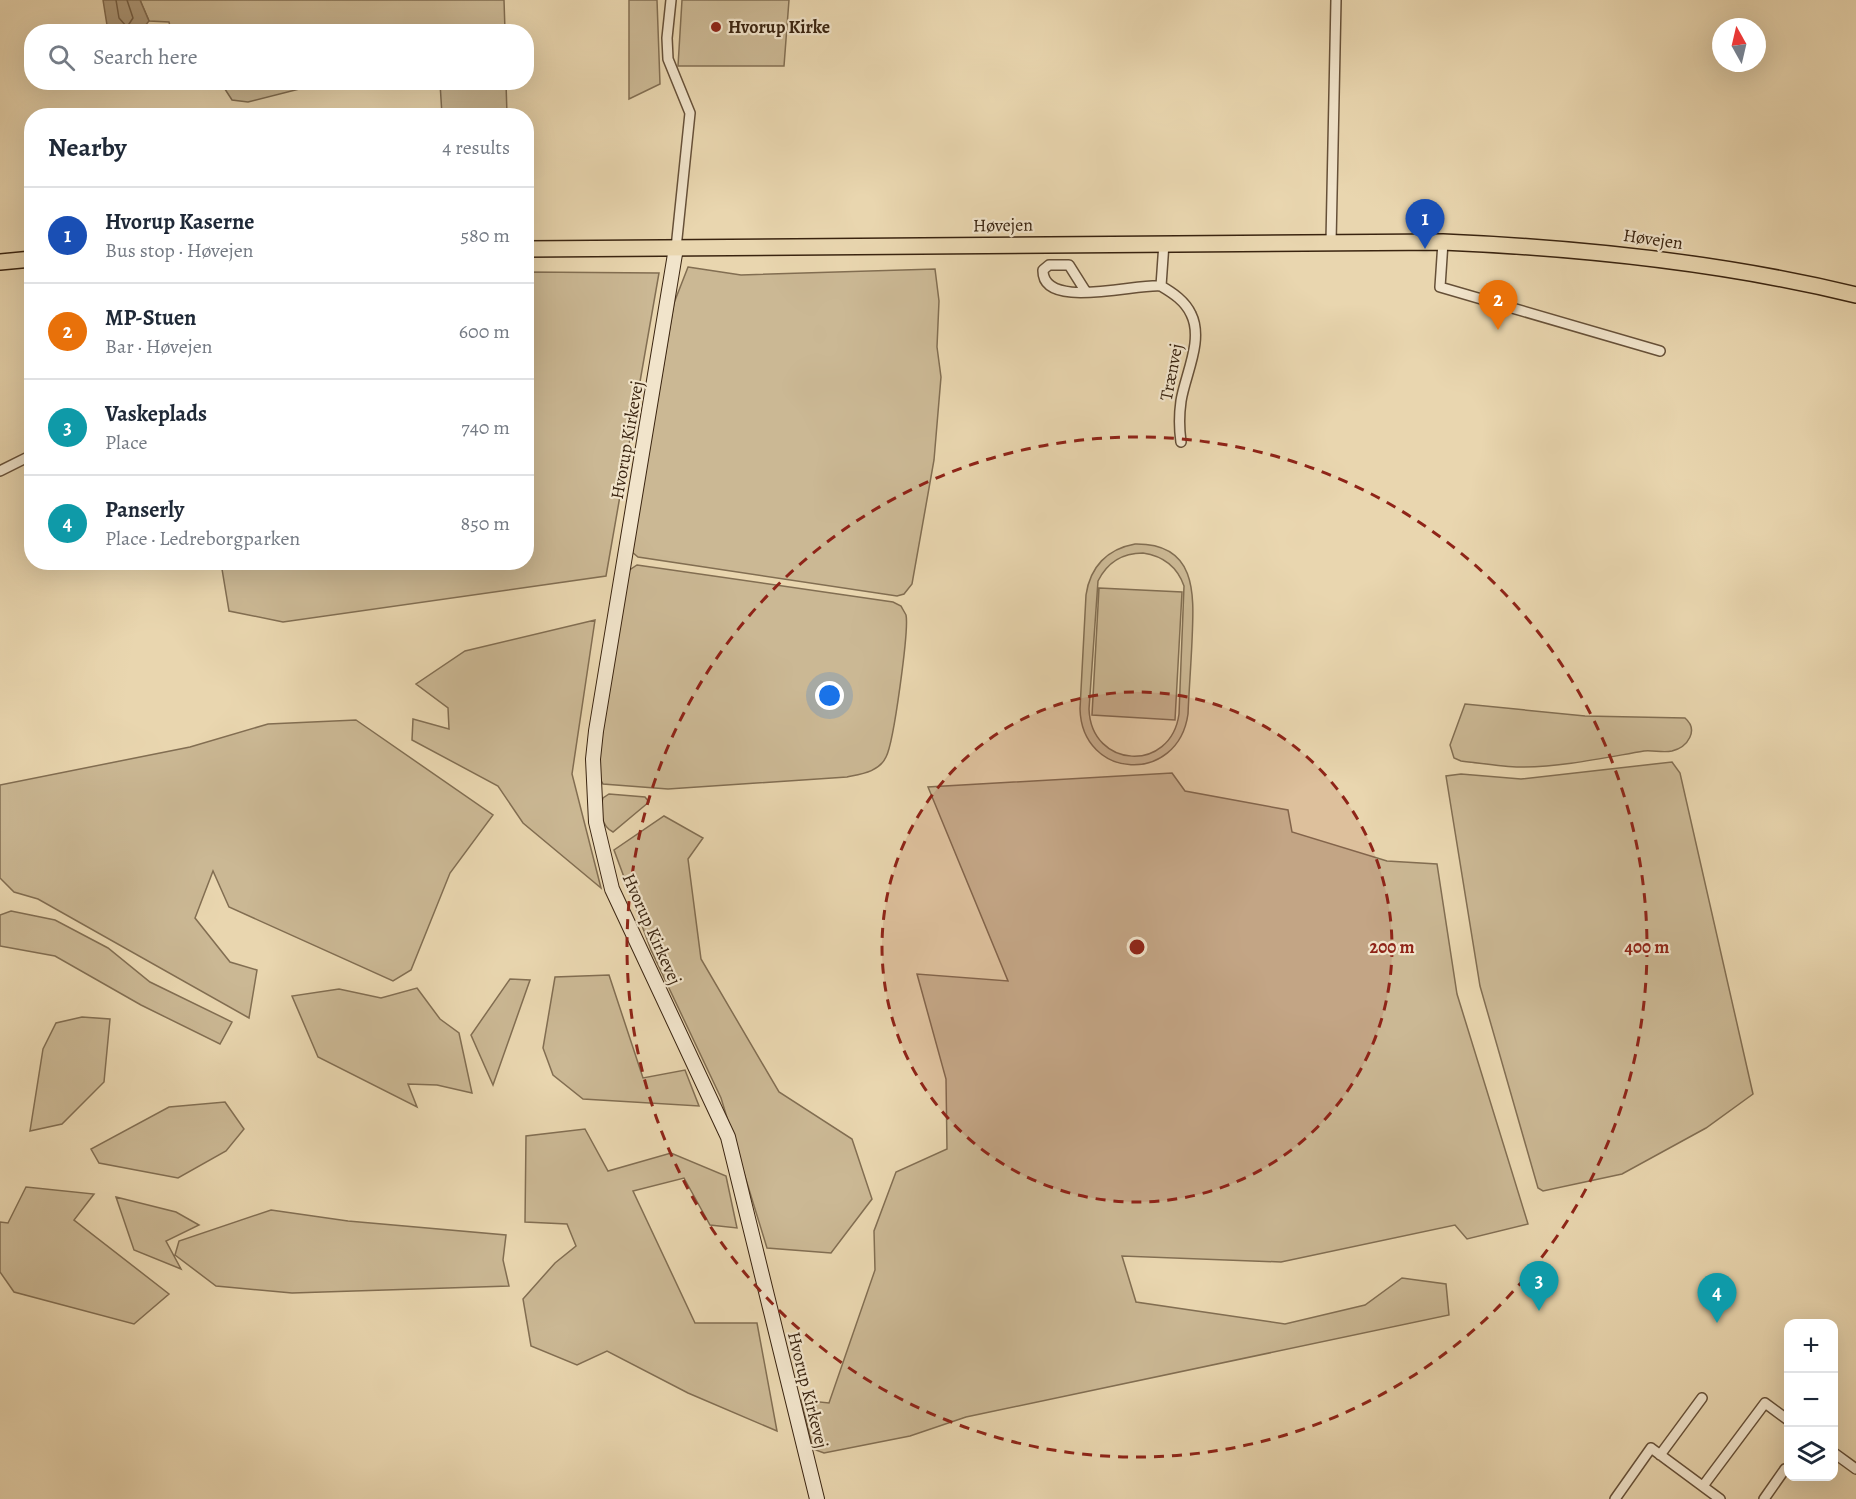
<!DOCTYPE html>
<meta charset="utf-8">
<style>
:root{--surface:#fff;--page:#f2f2f3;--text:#1f2937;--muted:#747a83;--line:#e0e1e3;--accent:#b45309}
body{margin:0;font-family:Alegreya,serif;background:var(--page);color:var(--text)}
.controls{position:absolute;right:18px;bottom:18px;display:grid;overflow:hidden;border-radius:12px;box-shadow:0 6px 24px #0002}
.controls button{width:54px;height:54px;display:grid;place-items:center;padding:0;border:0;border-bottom:2px solid var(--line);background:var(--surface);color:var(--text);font:30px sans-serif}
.compass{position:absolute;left:1712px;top:18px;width:54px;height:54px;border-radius:50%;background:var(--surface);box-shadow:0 6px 24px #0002;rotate:352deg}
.you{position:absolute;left:830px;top:696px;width:21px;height:21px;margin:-15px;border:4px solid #fff;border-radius:50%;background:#1a73e8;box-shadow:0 0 0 9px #1a73e833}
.badge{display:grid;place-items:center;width:39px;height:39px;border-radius:50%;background:var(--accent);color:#fff;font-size:20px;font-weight:700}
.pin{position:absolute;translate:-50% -50px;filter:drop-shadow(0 2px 3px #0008)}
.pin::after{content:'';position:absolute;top:32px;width:21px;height:18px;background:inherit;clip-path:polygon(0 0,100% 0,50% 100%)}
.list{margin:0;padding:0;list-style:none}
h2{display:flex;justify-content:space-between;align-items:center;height:78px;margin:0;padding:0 24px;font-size:26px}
h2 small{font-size:20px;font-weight:400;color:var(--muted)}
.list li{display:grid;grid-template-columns:39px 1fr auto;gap:18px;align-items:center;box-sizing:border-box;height:96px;padding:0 24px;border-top:2px solid var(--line)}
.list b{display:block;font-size:22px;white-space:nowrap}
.list p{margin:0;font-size:20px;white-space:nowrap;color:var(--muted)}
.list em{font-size:20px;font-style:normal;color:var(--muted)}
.icon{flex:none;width:33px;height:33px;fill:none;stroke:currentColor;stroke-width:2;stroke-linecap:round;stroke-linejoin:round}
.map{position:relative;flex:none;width:1856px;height:1499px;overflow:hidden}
.search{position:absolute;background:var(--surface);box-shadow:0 6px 24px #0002;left:24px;top:24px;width:510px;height:66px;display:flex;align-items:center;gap:15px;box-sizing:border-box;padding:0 21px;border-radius:24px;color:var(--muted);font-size:22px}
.panel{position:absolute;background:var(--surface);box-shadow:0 6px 24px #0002;left:24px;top:108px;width:510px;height:462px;border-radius:24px}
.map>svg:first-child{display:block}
</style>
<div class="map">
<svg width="1856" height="1499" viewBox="0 0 1856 1499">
<rect width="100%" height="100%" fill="#e9d6af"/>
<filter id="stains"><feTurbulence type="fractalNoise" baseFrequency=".00333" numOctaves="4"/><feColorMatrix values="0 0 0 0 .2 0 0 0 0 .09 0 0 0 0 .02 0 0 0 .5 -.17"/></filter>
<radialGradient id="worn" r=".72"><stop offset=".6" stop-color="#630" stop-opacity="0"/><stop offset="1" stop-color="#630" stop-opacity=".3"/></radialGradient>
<path fill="#cbb894" stroke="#826e52" stroke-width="1.5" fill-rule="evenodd" d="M140 0H504L505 31H171L169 22 149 21Z
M629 0H657L660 84 629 99Z
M682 0H789L784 66H678Z
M221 83H323L248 102 232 100Z
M440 83H506L507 115H442Z
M688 267 741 275 935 269 939 301 937 347 941 377 934 460 912 584 904 594 897 596 638 557 632 552 674 303Z
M527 272 659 273 606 576 283 622 229 611 221 563 526 562Z
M1135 544C1198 543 1194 595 1192 641 1191 665 1189 690 1188 714 1178 785 1082 780 1080 709L1086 595C1090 567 1107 549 1135 544ZM1143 553C1163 556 1177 566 1184 586L1179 714C1171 773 1091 769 1089 709L1098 581C1107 563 1122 553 1143 553Z
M637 565 893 602 901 606C902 608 905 613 906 615 909 629 894 742 886 757 879 772 861 774 847 777L668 789 603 784 598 776 601 742 628 571Z
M1099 588 1182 592 1175 720 1092 715Z
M595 620 572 774 601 888 523 823 498 786 412 740 413 719 449 729 448 708 416 684 465 651Z
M1465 704 1585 716 1685 718C1699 730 1688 747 1672 751 1663 753 1653 750 1644 751 1603 758 1562 767 1520 767 1501 767 1480 763 1461 761L1454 758 1450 745Z
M356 720 493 815 450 873 411 970 393 981 229 907 213 871 195 918 230 962 257 970 249 1018 38 899 14 892 0 878V785L190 747 268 724Z
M1672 762 1680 773 1753 1094 1706 1128 1622 1174 1543 1191 1538 1188 1480 986 1446 776 1461 774 1521 779Z
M1172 773 1185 791 1288 810 1292 832 1387 861 1437 864 1457 994 1528 1224 1467 1239 1455 1225 1281 1262 1122 1256 1136 1302 1285 1324 1365 1305 1402 1278 1446 1284 1449 1315 966 1417 910 1436 824 1453 813 1449 801 1400 829 1403 875 1270 874 1231 896 1172 947 1149 946 1079 917 974 1008 981 928 787Z
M609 794 645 797 649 802 613 832C601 826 599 809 603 798Z
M664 816 703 838 688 859 701 959 779 1092 852 1139 872 1199 831 1253 767 1248 721 1098 651 950 614 850Z
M11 911 55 920 108 948 150 982 232 1022 220 1044 141 1005 55 956 0 946V915Z
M609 975 643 1078 685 1070 699 1106 583 1099 553 1075 543 1048 555 977Z
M510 979 530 980 493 1085 471 1035Z
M417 988 440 1019 459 1033 472 1093 437 1085 408 1084 417 1107 318 1057 292 996 339 989 381 998Z
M82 1017 110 1019 104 1082 62 1124 30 1131 43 1049 56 1023Z
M225 1102 244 1129 226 1151 178 1178 99 1163 91 1149 169 1107Z
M585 1129 608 1171 671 1153 726 1176 737 1228 710 1225 684 1178 633 1191 695 1323H757L777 1431 688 1393 607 1351 577 1365 531 1346 523 1299 555 1263 576 1246 567 1224 525 1222 526 1136Z
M26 1187 94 1194 74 1220 169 1294 134 1324 14 1292 0 1272V1222L8 1223Z
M116 1197 176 1212 199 1225 166 1241 181 1269 134 1250Z
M271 1210 348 1221 506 1235 503 1260 509 1286 292 1293 216 1286 175 1255 179 1241Z"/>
<path fill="#ae9979" stroke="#806a4f" stroke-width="1.5" d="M103 0H140L149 21 141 31H114L107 25Z"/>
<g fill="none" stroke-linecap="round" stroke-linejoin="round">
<path stroke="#745e44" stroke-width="1.5" d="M116 0 119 18 127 27 133 18 127 0"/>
<defs>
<path id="street" d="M671 0 667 38 668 59 690 113 676 248
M1331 242 1336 0
M1443 242 1440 287 1660 351
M1161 286 1164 243
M1086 292 1069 265H1049L1043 270C1042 311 1137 283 1161 286 1173 293 1185 301 1191 314 1204 340 1185 375 1181 401 1179 415 1179 428 1181 442
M0 471 26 458
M1834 1453 1856 1469
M1660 1455 1702 1398
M1703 1486 1765 1403 1788 1420
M1615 1499 1651 1448 1720 1499
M1764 1499 1785 1469"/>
<path id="secondary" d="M676 248 596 731 593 759 596 822 612 889 728 1137 817 1499"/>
<path id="primary" d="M526 249 1443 242C1582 248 1721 262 1856 295
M0 262 32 259"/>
</defs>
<use href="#street" stroke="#665038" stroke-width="12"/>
<use href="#secondary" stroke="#3a2410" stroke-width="16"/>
<use href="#primary" stroke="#3a2410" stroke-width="18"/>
<use href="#street" stroke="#f1e4cb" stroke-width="9"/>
<use href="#secondary" stroke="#f1e4cb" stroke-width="14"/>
<use href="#primary" stroke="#e9d6af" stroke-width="15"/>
</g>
<circle cx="1137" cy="947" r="255" fill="#8f2418" fill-opacity=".12"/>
<g fill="none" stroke="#8f2418" stroke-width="3" stroke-dasharray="10 8">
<circle cx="1137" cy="947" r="255"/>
<circle cx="1137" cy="947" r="510"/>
</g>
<circle fill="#8f2418" stroke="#f1e4cb" stroke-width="2" cx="716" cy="27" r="6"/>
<g text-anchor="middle" stroke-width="4.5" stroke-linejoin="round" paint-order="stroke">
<g font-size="18" font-weight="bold" fill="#3a2410" stroke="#f1e4cb" text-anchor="start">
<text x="728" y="33">Hvorup Kirke</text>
</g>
<g font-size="18" fill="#3a2410" stroke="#f1e4cb">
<text transform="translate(1003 225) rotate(-1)" y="6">Høvejen</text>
<text transform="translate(1653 239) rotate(8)" y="6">Høvejen</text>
<text transform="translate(1171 372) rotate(-79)" y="6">Trænvej</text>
<text transform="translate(627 440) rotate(-80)" y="6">Hvorup Kirkevej</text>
<text transform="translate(652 929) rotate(66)" y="6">Hvorup Kirkevej</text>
<text transform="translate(808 1390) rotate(76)" y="6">Hvorup Kirkevej</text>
</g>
</g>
<circle cx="1137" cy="947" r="9" fill="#8f2418" stroke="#f1e4cb" stroke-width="3"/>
<g font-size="18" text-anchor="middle" font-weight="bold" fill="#8f2418" stroke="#f1e4cb" stroke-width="4.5" stroke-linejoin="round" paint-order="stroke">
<text x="1392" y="953">200 m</text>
<text x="1647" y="953">400 m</text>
</g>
<rect width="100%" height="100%" filter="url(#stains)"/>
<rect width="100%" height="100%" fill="url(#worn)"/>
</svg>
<div class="controls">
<button>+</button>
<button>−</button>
<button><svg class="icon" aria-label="layers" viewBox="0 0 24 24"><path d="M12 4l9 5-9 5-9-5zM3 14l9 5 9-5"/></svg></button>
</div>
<svg class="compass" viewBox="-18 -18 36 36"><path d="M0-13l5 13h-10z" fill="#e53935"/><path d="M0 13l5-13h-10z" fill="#747a83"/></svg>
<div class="you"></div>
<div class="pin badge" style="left:1425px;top:249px;background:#1a4fb4">1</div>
<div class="pin badge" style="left:1498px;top:330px;background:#e8710a">2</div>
<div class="pin badge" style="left:1539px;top:1311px;background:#0f9aa8">3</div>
<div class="pin badge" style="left:1717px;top:1323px;background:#0f9aa8">4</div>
<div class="search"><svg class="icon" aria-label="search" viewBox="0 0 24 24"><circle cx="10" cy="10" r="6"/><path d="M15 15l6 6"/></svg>Search here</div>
<section class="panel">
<h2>Nearby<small>4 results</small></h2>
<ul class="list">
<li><span class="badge" style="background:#1a4fb4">1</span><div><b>Hvorup Kaserne</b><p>Bus stop · Høvejen</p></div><em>580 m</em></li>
<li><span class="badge" style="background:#e8710a">2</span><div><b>MP-Stuen</b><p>Bar · Høvejen</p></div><em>600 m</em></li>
<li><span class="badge" style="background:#0f9aa8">3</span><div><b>Vaskeplads</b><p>Place</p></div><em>740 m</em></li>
<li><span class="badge" style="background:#0f9aa8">4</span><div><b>Panserly</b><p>Place · Ledreborgparken</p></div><em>850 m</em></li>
</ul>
</section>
</div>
